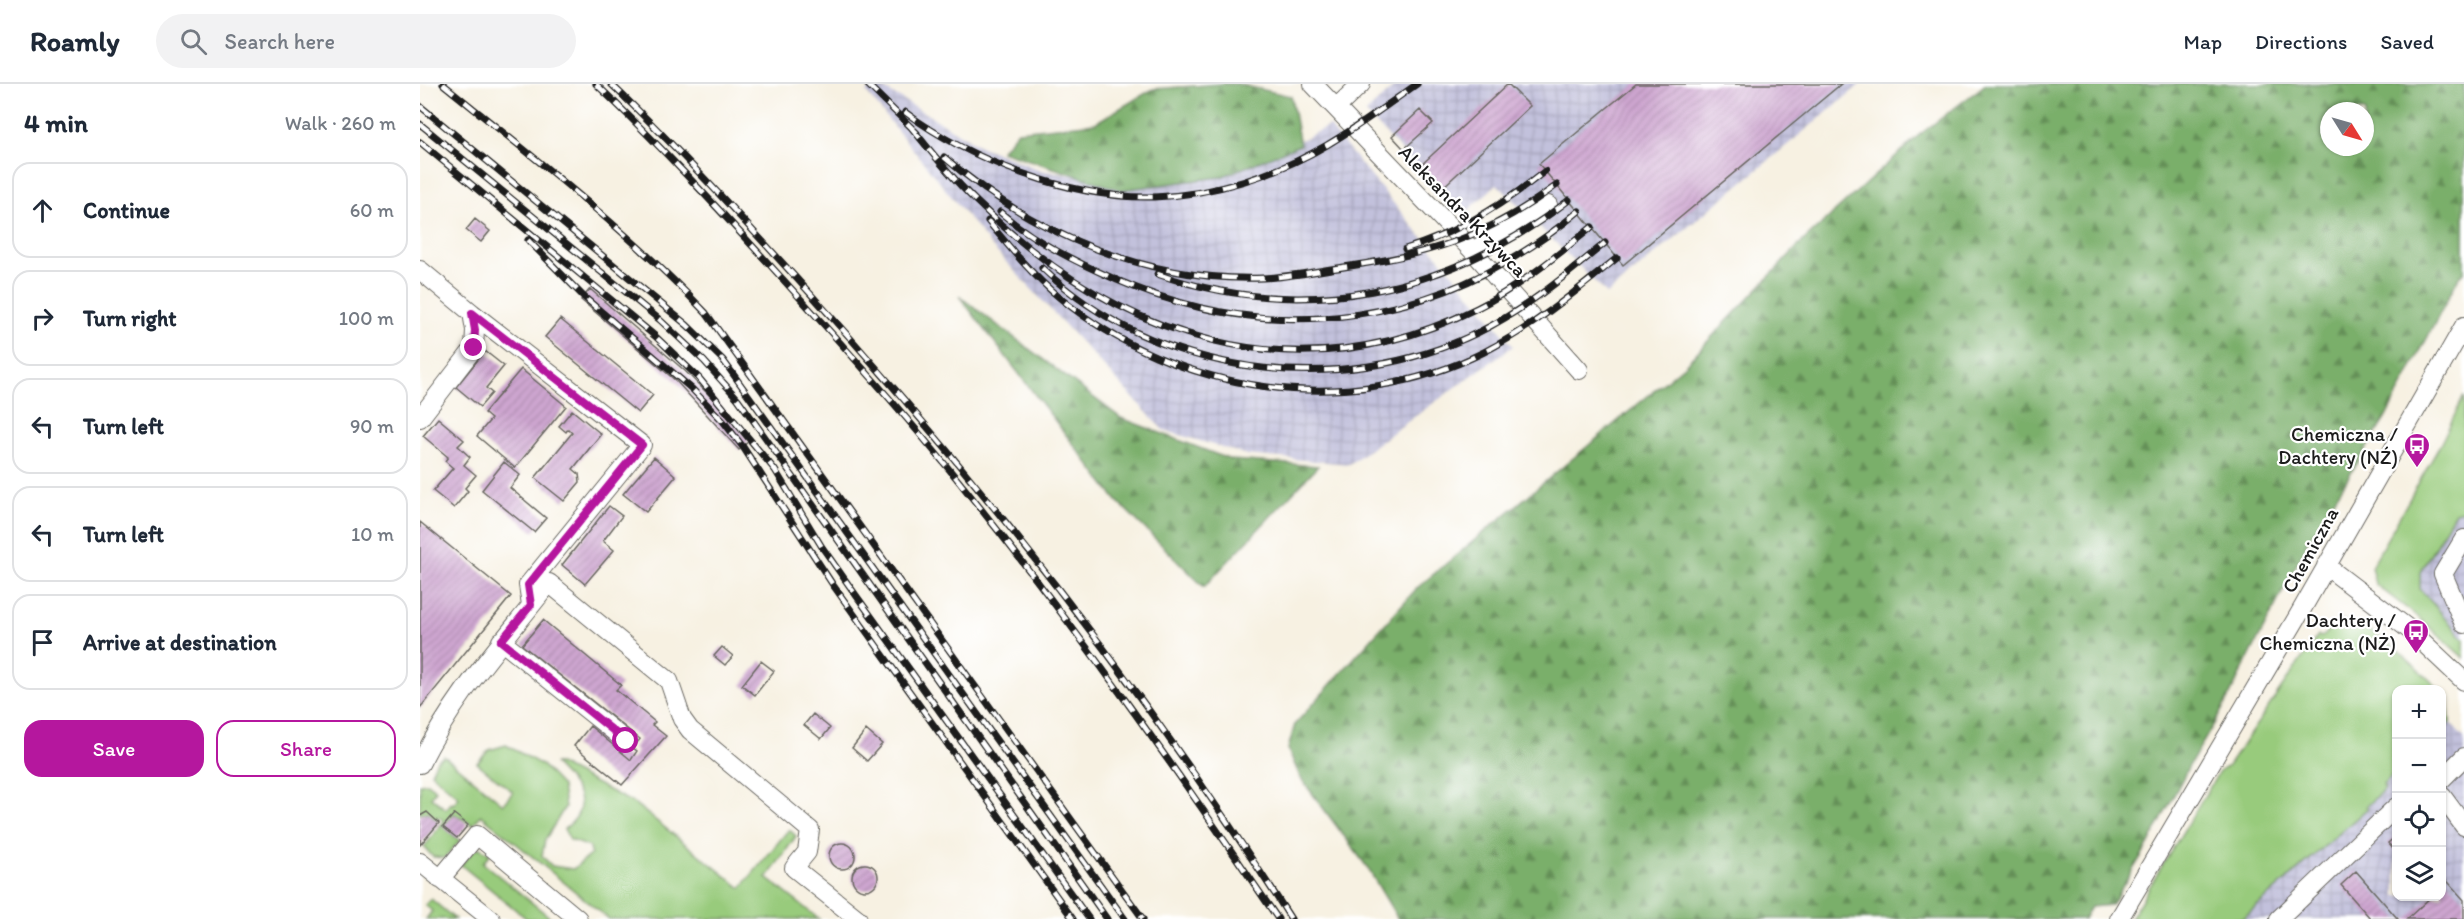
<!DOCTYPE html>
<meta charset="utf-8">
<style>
:root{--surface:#fff;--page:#f2f2f3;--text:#1f2937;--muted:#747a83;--line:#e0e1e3;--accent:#b5179e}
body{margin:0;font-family:Itim,sans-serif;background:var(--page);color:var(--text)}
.controls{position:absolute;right:18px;bottom:18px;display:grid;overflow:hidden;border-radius:12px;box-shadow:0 2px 4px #0004}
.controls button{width:54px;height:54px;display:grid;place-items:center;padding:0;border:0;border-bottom:2px solid var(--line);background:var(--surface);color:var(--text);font:30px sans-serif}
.compass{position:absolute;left:1900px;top:18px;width:54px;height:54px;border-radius:50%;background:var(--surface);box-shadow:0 2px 4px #0004;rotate:127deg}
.stop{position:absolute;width:18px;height:18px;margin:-14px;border:4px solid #b5179e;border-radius:50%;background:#fff}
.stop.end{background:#b5179e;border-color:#fff;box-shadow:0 2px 6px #0008}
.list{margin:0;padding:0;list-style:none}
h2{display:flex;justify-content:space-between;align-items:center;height:78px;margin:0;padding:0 24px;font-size:26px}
h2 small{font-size:20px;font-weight:400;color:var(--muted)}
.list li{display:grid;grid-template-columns:39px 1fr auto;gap:18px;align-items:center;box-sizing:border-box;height:96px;margin:0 12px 12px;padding:0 12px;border:2px solid var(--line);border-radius:18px}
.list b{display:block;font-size:22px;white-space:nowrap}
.list em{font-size:20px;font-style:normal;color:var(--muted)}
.actions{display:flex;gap:12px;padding:18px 24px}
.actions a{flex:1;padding:14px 0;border:2px solid var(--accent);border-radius:18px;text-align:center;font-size:21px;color:var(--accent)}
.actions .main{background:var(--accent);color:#fff}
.icon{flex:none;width:33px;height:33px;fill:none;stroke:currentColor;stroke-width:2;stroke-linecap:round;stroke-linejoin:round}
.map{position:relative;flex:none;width:2044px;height:835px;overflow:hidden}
header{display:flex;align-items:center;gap:36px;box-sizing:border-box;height:84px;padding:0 30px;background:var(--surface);border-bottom:2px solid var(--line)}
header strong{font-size:28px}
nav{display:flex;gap:33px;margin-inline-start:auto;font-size:21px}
.search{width:420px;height:54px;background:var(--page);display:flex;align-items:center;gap:15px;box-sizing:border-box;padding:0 21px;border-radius:33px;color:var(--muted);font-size:22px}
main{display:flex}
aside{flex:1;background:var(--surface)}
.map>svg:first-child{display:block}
</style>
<header>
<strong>Roamly</strong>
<div class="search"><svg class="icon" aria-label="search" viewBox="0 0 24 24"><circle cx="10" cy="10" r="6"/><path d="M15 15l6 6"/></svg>Search here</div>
<nav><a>Map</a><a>Directions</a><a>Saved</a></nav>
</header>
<main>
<aside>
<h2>4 min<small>Walk · 260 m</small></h2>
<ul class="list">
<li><svg class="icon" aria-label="ahead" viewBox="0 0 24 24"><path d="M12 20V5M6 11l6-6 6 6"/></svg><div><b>Continue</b></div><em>60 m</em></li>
<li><svg class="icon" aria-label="right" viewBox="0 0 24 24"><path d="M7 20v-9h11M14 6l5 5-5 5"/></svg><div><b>Turn right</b></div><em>100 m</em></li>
<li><svg class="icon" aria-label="left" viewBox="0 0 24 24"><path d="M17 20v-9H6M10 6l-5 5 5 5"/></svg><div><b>Turn left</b></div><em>90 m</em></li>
<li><svg class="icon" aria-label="left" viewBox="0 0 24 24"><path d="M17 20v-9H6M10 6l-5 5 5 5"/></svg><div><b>Turn left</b></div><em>10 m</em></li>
<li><svg class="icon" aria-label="arrive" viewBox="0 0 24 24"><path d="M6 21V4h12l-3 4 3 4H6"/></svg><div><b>Arrive at destination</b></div></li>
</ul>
<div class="actions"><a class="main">Save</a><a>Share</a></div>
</aside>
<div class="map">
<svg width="2044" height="835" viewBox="0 0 2044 835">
<defs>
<pattern id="industrial-grid" width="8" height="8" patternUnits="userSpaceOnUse" patternTransform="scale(1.5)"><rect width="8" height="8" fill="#c2c1dc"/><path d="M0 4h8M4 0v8" fill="none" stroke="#a6a5bc"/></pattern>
<pattern id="forest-firs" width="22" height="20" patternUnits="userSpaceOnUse" patternTransform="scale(1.5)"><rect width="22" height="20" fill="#7aaf6b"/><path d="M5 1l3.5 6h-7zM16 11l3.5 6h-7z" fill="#638e57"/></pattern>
<pattern id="building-hatch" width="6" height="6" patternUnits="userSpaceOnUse" patternTransform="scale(1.5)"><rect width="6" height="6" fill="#cea6d0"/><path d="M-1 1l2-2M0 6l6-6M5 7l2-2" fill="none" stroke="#b08eb2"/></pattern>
</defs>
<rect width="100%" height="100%" fill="#fff"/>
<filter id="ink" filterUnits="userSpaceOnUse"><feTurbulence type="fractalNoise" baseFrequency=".0167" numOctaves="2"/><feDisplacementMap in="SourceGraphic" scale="12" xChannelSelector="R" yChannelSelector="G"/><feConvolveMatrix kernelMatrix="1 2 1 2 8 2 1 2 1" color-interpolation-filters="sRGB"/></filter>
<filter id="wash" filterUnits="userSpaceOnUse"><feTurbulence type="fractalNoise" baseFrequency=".008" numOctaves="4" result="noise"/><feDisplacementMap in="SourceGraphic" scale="24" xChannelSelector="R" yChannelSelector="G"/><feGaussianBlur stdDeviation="1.35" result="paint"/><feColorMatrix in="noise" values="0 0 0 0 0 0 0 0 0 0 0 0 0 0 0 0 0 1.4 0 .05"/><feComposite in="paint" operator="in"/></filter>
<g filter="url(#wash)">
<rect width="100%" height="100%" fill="#f7f1e2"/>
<path fill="url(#industrial-grid)" d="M456 0 562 63 620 86 702 100 845 74 909 42 1093 262 929 380 827 371 743 346 574 165 446 8Z
M977 0H1441L1187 210 1077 100 1043 131 946 29Z
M2044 400V562L1988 499Z
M1976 606V812H2022V630L2044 654V835H1794Z"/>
<path fill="#98cb7b" stroke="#5a744c" stroke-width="1.5" d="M2044 312V426L2035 428 2000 488V505L2044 555V574L1999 534 1955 500 1951 483 2020 361Z
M1921 536C1954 539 1995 582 2019 605L1976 606V688L1963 701 1965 705 1946 722 1948 724 1822 835H1710L1799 688 1808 682 1898 551 1901 553Z
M2022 608 2027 616 2030 638 2022 646Z
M86 661 122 681 142 702 145 723 125 756 122 772 132 782 153 785 171 770 170 763 150 756 144 745C175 723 156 701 134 680H139L215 720 321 804 369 745 376 752 347 794 399 835H189L61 731 53 741 34 730 24 743 40 757 24 774 13 773 4 763 24 737 19 733 16 736 7 728 0 730V700L7 699 16 706 11 713 26 725 31 719 33 720 39 713 11 689 17 676 24 672 83 720 93 708 57 679 69 666Z
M60 764 70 770 63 779 132 835H107L41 781 55 765Z
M11 815 35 835H36H6L12 827 5 821Z"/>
<path fill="url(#forest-firs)" stroke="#4b6644" stroke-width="1.5" fill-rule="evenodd" d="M801 0H817L871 12 880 61 801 93 701 106 581 67 598 47 675 39 733 5Z
M1566 0H2044V189L2039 193 1965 335 1889 456 1800 630 1769 682 1729 760 1691 821 1671 823 1664 835H978L947 783 880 693 868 665 875 640 997 504 1265 281 1383 157 1499 51ZM1909 27H1945V63H1909Z
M539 212 701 334 811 376 898 382 784 503 697 417Z"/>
<g id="blocks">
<path fill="url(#building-hatch)" d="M1088 0 1110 22 1020 106 999 83Z
M1216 0H1421L1203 181 1119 80Z
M1000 26 1013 39 984 65 972 52Z
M55 135 70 147 61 158 46 146Z
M170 205 265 287 301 323 329 357 319 366 256 297 161 216Z
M140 235 233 311 218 329 125 253Z
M65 267 84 282 66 304 72 309 60 323 36 303Z
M101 285 146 322 95 384 57 352 71 335 64 329Z
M152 326 181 350 153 385 159 390 160 398 144 417 115 394 152 349 148 345 146 348 139 342Z
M18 334 44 356 38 362 50 373 44 381 56 391 45 404 48 407 34 424 13 407 33 384 25 377 28 373 3 352Z
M234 373 256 392 226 428 203 410Z
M84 378 100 391 90 404 126 434 114 448 62 406Z
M189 422 202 432 183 457 194 466 165 500 142 481Z
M0 438 91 512 0 624Z
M123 536 201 601 196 606 235 638 232 641 246 652 202 701 154 662 170 642 211 676 217 667 213 664 220 655 102 561Z
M302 563 313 572 305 581 294 572Z
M341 577 354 587 335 611 322 601Z
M393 630 410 644 401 655 384 641Z
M446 646 462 660 447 677 432 664Z
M7 728 19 739 0 761V732Z
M34 730 48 741 37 754 23 743Z
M1976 752V768L1968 759Z
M409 772a13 13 0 1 1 26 0a13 13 0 1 1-26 0Z
M432 793a13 13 0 1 1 26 0a13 13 0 1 1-26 0Z
M1936 787 1978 835H1951L1921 801Z
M2022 791 2044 816V835H1987L2012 812H2022Z"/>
</g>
</g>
<g filter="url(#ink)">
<use href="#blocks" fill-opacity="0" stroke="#696761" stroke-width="1.5"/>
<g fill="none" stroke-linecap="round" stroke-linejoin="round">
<defs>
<path id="minor" d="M893 0 1052 166 1159 286
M916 24 941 0
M1053 167 1128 121
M0 186 52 229 55 246 54 264 0 334
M52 229 222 361 108 501 111 521
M2044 455 2023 490 2044 540
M1906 482 1990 546 2044 597
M81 557 206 657
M0 680C36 608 81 561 129 499L249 597 262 635 270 646 390 746 387 768 374 784 438 835
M2022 695 2044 673
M2022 712 2044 742
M0 778 71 835
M20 795 57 751 158 835
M1699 835 1878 532 2044 242
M1859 835 1976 723"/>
</defs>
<use href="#minor" stroke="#696761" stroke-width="20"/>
<use href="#minor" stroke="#fff" stroke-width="18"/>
<defs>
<path id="rail" d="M23 0C113 73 205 144 286 229L723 835
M176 0C236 57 293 119 349 180 416 254 483 327 545 405 656 543 758 688 858 835
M191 0C256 62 317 129 378 196 559 394 726 608 871 835
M447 0 497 49
M0 22 267 241 303 276 705 835
M485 28C551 77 651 115 734 113 793 111 856 91 907 61 938 43 967 21 997 0
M0 40 240 236 284 277 318 315 687 835
M491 43C512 69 533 95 557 118 696 254 875 315 1057 224 1099 203 1135 173 1172 143
M0 58 235 252 279 294 355 386 402 463 433 507 669 835
M524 73C612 149 725 198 843 194 870 193 897 187 924 183 1011 170 1065 154 1137 101
M580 128C615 158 656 178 697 196 859 266 1024 240 1159 127
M568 137C590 164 613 192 640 214 756 309 927 337 1064 268 1113 243 1154 209 1197 174
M108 156 164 213 272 305 303 337 323 363 413 501 653 835
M985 165C1038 149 1083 121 1125 87
M622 184C735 292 919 317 1059 248 1106 225 1145 192 1185 159
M737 190C885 240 1027 210 1149 116"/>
</defs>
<use href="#rail" stroke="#1c1c1c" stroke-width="7"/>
<use href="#rail" stroke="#fff" stroke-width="4.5" stroke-dasharray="14" stroke-linecap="butt"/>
</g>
</g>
<g fill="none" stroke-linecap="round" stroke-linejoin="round" filter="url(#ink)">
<path stroke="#b5179e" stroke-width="8" d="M54 264 55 246 52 229 222 361 108 501 111 521 81 557 206 657"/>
</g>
<defs>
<symbol id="bus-pin" viewBox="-11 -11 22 30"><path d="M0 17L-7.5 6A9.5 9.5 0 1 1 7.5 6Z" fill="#b5179e" stroke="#fff"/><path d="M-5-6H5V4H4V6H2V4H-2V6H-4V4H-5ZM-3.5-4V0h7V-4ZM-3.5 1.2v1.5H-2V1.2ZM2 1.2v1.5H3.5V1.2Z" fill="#fff"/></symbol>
</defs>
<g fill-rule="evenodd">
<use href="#bus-pin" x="1982" y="347" width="30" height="40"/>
<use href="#bus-pin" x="1981" y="533" width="30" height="40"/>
</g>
<g text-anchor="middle" stroke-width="4.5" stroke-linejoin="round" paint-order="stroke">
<g font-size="20" fill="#1c1c1c" stroke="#fff">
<text transform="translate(1043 127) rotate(46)" y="7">Aleksandra Krzywca</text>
<text transform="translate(1890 466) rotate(-61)" y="7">Chemiczna</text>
</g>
<g font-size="20" fill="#1c1c1c" stroke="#fff" text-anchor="end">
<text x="1978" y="357">Chemiczna /<tspan x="1978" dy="23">Dachtery (NŹ)</tspan></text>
<text x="1976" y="543">Dachtery /<tspan x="1976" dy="23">Chemiczna (NŻ)</tspan></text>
</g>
</g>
</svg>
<div class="controls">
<button>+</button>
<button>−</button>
<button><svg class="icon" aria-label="locate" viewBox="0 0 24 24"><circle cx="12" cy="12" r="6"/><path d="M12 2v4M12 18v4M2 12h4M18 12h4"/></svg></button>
<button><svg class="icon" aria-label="layers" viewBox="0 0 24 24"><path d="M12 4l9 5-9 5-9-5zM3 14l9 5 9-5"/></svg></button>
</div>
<svg class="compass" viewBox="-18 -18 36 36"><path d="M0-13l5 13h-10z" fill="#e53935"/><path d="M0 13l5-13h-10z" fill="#747a83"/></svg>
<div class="stop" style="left:206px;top:657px"></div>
<div class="stop end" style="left:54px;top:264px"></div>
</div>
</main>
